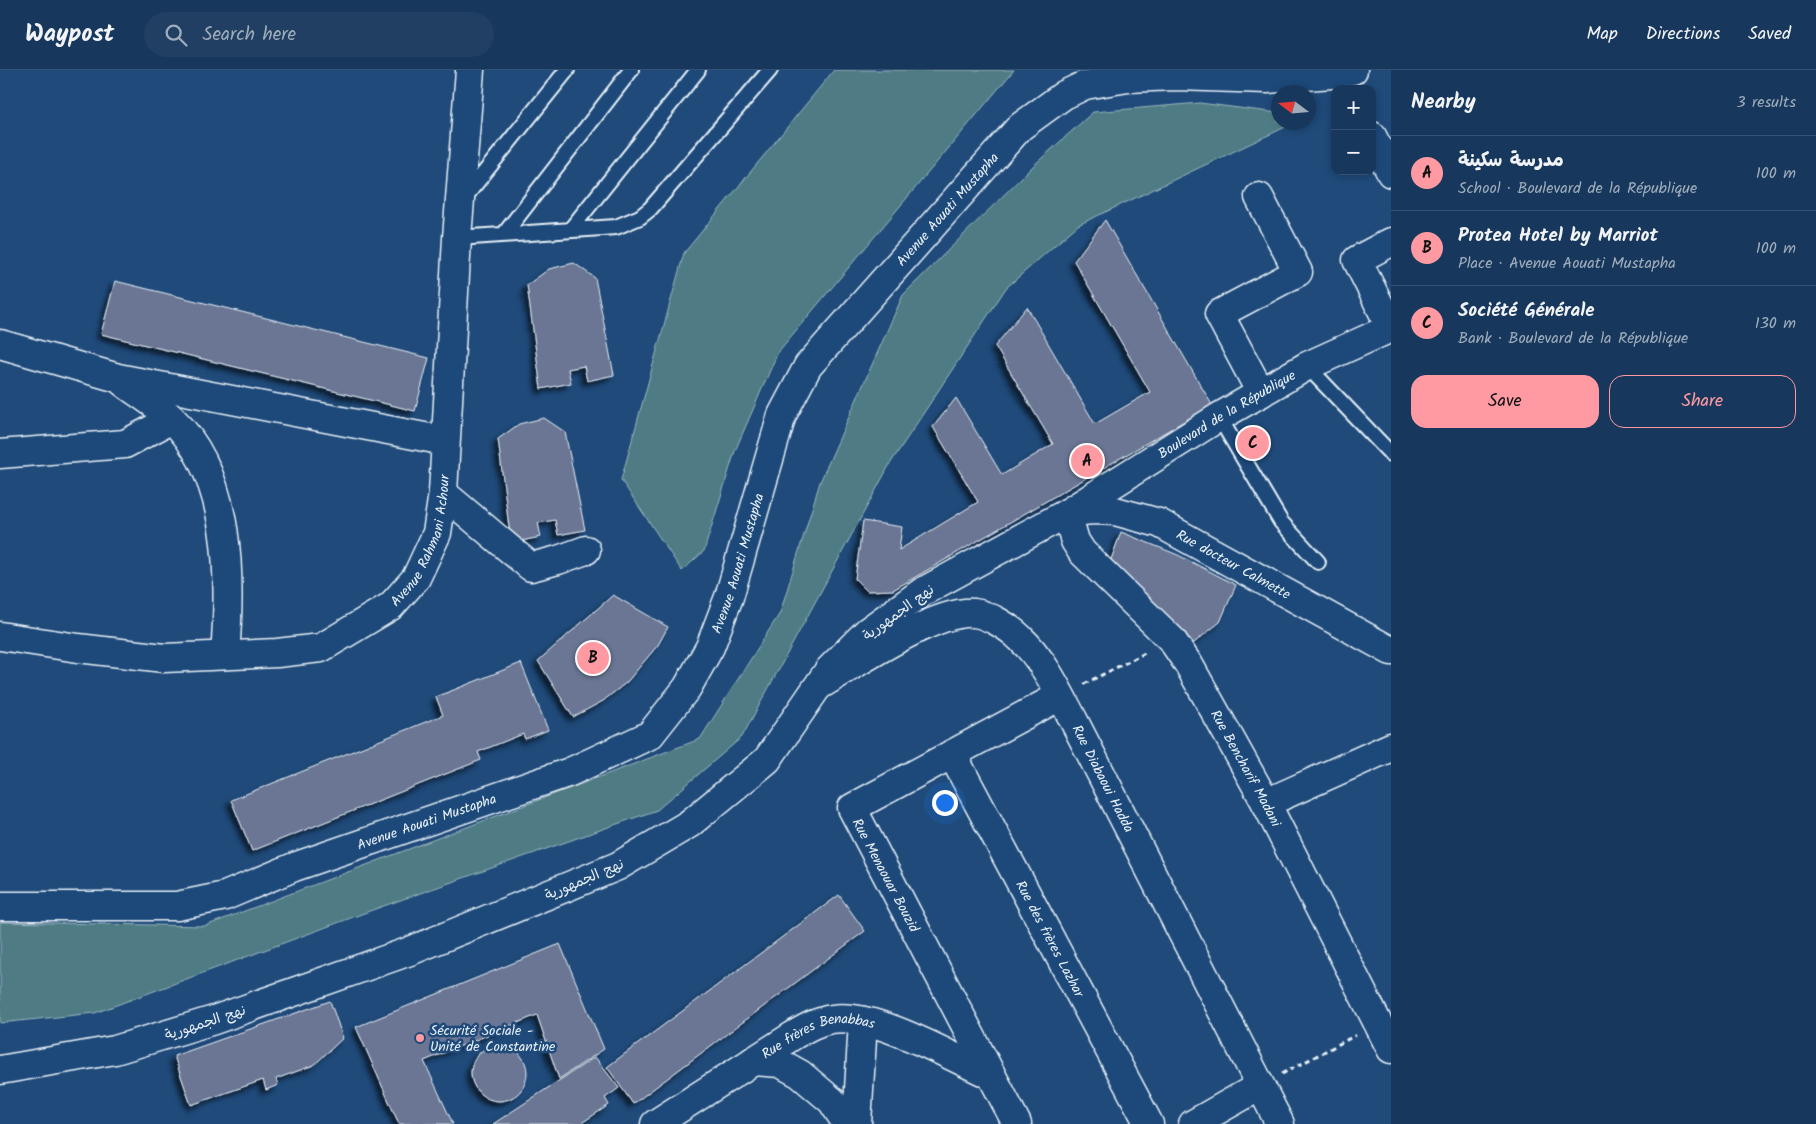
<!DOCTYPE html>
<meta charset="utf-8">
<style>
:root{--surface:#17385c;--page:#203f62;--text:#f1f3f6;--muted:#9eacbb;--line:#365272;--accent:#ff9aa2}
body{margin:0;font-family:Kalam,"Playpen Sans Arabic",sans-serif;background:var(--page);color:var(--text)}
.controls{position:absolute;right:15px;top:15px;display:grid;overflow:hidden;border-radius:10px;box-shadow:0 2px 8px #0003}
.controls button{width:45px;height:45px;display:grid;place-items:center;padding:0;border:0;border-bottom:1px solid var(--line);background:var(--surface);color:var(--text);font:25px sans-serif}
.compass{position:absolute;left:1271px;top:15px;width:45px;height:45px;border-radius:50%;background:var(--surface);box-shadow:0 2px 8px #0003;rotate:286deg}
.you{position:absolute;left:944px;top:732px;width:18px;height:18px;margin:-12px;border:4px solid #fff;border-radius:50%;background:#1a73e8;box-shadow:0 0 0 8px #1a73e833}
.badge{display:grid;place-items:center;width:32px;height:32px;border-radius:50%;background:var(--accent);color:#111;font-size:16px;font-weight:700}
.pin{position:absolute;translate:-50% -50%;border:2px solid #fff;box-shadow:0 1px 5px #0006}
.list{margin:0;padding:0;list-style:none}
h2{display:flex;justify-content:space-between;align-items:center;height:65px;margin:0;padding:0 20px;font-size:21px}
h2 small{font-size:16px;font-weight:400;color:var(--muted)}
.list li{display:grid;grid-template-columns:32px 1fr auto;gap:15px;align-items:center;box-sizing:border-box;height:75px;padding:0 20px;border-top:1px solid var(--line)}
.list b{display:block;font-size:19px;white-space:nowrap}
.list p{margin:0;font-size:16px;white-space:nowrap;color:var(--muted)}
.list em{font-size:16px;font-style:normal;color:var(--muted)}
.actions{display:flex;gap:10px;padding:15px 20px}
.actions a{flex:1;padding:11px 0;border:1px solid var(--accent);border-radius:15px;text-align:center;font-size:18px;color:var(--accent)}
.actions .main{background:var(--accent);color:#111}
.icon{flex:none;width:28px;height:28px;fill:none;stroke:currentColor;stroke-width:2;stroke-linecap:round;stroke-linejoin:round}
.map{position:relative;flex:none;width:1391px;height:1054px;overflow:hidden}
header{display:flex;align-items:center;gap:30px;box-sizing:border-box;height:70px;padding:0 25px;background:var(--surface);border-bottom:1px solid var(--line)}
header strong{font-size:24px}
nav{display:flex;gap:28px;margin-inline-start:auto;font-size:18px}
.search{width:350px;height:45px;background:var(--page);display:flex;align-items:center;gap:12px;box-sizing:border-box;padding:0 18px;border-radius:28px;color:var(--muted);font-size:19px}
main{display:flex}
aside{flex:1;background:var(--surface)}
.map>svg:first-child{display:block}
</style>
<header>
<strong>Waypost</strong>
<div class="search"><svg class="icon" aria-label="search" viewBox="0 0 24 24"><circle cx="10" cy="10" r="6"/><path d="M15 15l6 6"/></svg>Search here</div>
<nav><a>Map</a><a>Directions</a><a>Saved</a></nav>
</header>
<main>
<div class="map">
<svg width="1391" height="1054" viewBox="0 0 1391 1054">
<defs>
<filter id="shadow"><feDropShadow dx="-4.5" dy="4.5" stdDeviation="2.5" flood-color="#0009"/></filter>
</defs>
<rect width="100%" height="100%" fill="#1f4a7a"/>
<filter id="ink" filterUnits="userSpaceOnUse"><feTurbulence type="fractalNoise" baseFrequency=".02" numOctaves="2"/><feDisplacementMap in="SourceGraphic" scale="10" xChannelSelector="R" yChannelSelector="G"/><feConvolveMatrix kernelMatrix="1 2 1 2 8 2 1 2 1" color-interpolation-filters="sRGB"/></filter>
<g filter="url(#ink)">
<path fill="#4f7c84" stroke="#9cb6be" d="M834 0H1014L778 282 735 381 704 481 682 501 621 410 684 183Z
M1200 33 1278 43V52L1294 53 1078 155 1006 218 890 394 742 667 657 740 375 839 95 943 0 953V852L205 856 700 669 780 543 820 412 903 225 1033 96 1093 42Z"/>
<path fill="#6b7694" stroke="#e8f1f8" filter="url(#shadow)" d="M1105 150 1212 335 893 520 867 521 855 509 863 451 902 457 899 480 978 432 933 357 956 328 1002 405 1053 374 995 276 1027 237 1095 354 1150 322 1074 191Z
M574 193 595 208 614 305 587 311 584 296 568 299 571 313 541 319 527 215 549 199Z
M115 211 429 288 415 341 101 264Z
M544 348 565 362 585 460 558 465 555 450 538 453 541 467 511 473 498 369 519 354Z
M1121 462 1178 485 1236 515 1220 552 1189 577 1109 495Z
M613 525 668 557 658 575 627 612 603 631 573 647 538 591Z
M521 593 548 660 525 669 523 664 478 682 481 690 252 781 231 730 443 645 436 627Z
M839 825 865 861 633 1034 607 997Z
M560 874 604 979 559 1009 537 945 424 991 453 1054H399L356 957Z
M330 931 343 968 314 995 276 1009 278 1015 266 1020 263 1010 191 1035 174 986Z
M471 1003a28 28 0 1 1 56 0a28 28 0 1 1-56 0Z
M595 987 619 1018 605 1028 609 1035 580 1054H493Z"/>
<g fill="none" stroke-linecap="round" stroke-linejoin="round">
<defs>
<path id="service" d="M464 128 567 0
M570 160 698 0
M505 163 631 0
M457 168 616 157 640 147 650 139 770 0
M1307 296 1391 384
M1219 347 1281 452 1318 492"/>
<g id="minor">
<path d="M1372 66 1391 103"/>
<path d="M1259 127 1298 202 1219 244 1261 323"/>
<path d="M1391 258 1357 190 1391 172"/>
<path d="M0 274 118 308 445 371"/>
<path d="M123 312C139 324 158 335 172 349 232 407 231 508 225 585"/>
<path d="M0 384 125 374 172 349"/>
<path d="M443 423 531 497 558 490 586 480"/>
<path id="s1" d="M1067 443 1075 471 1082 482 1172 570 1189 595 1266 733 1391 979"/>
<path id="s2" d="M820 615C854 595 936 539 974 543 989 545 1009 557 1020 568 1044 590 1059 623 1074 651L1280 1054"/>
<path id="s3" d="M952 684 1149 1054"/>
<path d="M1266 733 1391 677"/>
<path d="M753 991 780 993 800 1004 832 1031 847 1054"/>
<path id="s4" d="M655 1054 794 965C806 958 818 951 832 949 875 942 951 987 991 1005"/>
<path d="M857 1054 863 951"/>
<path d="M1017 1054 852 738 1060 626"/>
<path d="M1193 1054 1260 1016"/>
</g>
<g id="tertiary">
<path id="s5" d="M0 566 78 578 164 588 277 583 321 578 391 536 416 508 437 463 443 423 457 168 470 0"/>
</g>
<g id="secondary">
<path id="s6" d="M1071 442 1093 440 1115 441 1159 453 1391 581"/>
<path id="s7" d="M0 836H177L225 826 294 797 570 702 650 665 687 618 710 577 729 527 782 345 808 296 1020 57 1064 25 1085 15 1128 8 1176 6 1267 9 1332 4 1353 0"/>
<path id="s8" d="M0 1000 115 980 214 950 410 881 618 796 689 754 767 690 829 600 868 561 922 522 1067 443 1219 347 1307 296 1391 258"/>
</g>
</defs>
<use href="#service" stroke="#e8f1f8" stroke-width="18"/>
<use href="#minor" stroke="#e8f1f8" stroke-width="31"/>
<use href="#tertiary" stroke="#e8f1f8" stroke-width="31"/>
<use href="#secondary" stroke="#e8f1f8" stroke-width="31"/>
<path stroke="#e8f1f8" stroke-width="3" stroke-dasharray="5 4" stroke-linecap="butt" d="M1084 614 1147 582
M1282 1004 1356 965"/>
<use href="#service" stroke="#1f4a7a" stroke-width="14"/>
<use href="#minor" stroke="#1f4a7a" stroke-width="28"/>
<use href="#tertiary" stroke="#1f4a7a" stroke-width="28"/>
<use href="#secondary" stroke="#1f4a7a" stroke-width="28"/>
</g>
</g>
<circle fill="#ff9aa2" stroke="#1f4a7a" stroke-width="2" cx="420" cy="968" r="5"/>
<g text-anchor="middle" stroke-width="5" stroke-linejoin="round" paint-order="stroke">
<g font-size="14" fill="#e8f1f8" stroke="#1f4a7a">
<text dy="5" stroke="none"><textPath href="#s7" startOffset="1296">Avenue Aouati Mustapha</textPath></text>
<text dy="5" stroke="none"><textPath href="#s8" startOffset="1420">Boulevard de la République</textPath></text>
<text dy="5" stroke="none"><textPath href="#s5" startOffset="479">Avenue Rahmani Achour</textPath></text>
<text dy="5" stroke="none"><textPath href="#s7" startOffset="876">Avenue Aouati Mustapha</textPath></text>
<text dy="5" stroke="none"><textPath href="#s6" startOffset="175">Rue docteur Calmette</textPath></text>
<text transform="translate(898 542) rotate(-36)" y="5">نهج الجمهورية</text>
<text dy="5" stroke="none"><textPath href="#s1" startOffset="316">Rue Bencharif Madani</textPath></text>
<text dy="5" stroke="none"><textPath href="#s2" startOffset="389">Rue Diabaoui Hadda</textPath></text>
<text dy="5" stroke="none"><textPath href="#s7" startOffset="441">Avenue Aouati Mustapha</textPath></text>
<text transform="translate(886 805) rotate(62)" y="5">Rue Menaouar Bouzid</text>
<text transform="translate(584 809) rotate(-23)" y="5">نهج الجمهورية</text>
<text dy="5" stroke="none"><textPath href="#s3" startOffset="209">Rue des frères Lazhar</textPath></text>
<text transform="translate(205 952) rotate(-18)" y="5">نهج الجمهورية</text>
<text dy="5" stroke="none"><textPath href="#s4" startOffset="189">Rue frères Benabbas</textPath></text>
</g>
<g font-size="14" fill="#e8f1f8" stroke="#1f4a7a" text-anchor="start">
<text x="430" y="965">Sécurité Sociale -<tspan x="430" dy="16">Unité de Constantine</tspan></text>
</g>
</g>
</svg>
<div class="controls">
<button>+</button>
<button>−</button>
</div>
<svg class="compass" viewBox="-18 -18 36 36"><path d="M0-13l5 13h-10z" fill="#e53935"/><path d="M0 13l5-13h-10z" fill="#9eacbb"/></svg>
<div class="you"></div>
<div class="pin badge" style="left:1087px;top:391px">A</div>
<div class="pin badge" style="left:593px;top:588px">B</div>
<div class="pin badge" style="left:1253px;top:373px">C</div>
</div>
<aside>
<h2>Nearby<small>3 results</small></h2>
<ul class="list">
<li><span class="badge">A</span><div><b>مدرسة سكينة</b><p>School · Boulevard de la République</p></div><em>100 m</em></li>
<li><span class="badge">B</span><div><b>Protea Hotel by Marriot</b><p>Place · Avenue Aouati Mustapha</p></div><em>100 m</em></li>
<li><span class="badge">C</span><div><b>Société Générale</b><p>Bank · Boulevard de la République</p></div><em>130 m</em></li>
</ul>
<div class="actions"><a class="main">Save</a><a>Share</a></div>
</aside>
</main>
